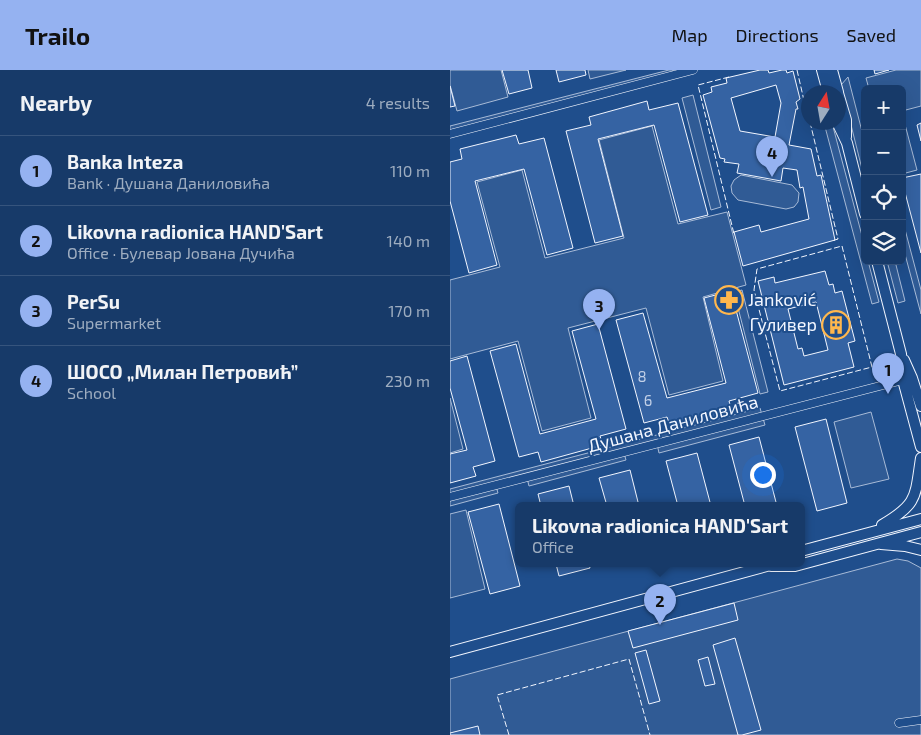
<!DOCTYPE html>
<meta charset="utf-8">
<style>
:root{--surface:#173a69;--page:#244571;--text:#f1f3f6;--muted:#9eadc0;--line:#36547d;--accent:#95b2f1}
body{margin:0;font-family:"Exo 2",sans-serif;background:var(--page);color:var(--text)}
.controls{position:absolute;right:15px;top:15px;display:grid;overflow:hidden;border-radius:8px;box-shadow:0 5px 20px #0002}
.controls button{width:45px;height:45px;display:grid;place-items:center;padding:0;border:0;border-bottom:1px solid var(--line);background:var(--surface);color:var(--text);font:25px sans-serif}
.compass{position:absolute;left:351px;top:15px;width:45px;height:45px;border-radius:50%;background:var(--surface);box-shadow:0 5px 20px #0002;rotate:11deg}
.you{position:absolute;left:312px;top:404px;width:18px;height:18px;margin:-12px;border:4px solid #fff;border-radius:50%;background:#1a73e8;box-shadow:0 0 0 8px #1a73e833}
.badge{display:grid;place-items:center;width:32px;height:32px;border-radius:50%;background:var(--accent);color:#111;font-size:16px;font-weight:700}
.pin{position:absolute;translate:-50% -41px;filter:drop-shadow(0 1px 2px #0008)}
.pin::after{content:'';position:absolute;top:26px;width:18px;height:15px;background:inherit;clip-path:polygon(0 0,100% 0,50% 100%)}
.popup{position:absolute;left:65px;top:432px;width:290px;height:65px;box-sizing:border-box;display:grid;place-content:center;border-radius:8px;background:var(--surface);filter:drop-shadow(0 1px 4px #0005);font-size:16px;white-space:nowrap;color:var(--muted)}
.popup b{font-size:19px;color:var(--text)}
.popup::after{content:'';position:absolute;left:50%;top:100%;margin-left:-10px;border:10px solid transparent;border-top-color:var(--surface)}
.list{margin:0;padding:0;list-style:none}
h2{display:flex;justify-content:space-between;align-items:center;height:65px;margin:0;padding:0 20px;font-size:21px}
h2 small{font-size:16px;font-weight:400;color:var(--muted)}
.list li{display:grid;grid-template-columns:32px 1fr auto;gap:15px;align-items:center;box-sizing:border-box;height:70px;padding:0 20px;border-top:1px solid var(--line)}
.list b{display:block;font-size:19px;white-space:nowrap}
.list p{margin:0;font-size:16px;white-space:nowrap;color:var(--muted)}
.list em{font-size:16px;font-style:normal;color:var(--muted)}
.icon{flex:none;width:28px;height:28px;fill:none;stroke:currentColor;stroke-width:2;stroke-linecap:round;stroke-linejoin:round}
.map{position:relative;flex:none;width:471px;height:665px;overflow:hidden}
header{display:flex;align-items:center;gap:30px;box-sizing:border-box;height:70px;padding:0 25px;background:var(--accent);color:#111}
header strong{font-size:24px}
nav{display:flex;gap:28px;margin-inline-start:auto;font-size:18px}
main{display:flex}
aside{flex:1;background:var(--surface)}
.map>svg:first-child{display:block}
</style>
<header>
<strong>Trailo</strong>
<nav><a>Map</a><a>Directions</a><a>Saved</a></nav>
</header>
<main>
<aside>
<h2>Nearby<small>4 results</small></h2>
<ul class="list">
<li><span class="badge">1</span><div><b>Banka Inteza</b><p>Bank · Душана Даниловића</p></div><em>110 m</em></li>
<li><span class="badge">2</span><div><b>Likovna radionica HAND'Sart</b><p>Office · Булевар Јована Дучића</p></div><em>140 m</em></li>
<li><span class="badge">3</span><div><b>PerSu</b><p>Supermarket</p></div><em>170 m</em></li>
<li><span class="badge">4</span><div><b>ШОСО „Милан Петровић”</b><p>School</p></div><em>230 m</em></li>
</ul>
</aside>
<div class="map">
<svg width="471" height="665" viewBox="0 0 471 665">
<rect width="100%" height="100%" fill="#1f4e8c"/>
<path fill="#305b95" stroke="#a8bbd7" d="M0 0H51L58 27 7 41 0 15Z
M138 0H176L140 9Z
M219 0H223L224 7 0 65V56Z
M446 0H471V36L452 41V19H419L416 8Z
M398 7 415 73V94L412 99 391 15Z
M243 25 271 137 261 140 232 28Z
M453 47 467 100 452 104V48Z
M374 53H382L415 177V191H418L429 232 422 234Z
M202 56 228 154 277 142 296 215 253 227 273 311 219 325 196 238 118 258 141 348 92 361 68 271 0 289V210L50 197 27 112 72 100 95 188 174 168 149 70Z
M291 105 342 115 349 123 348 132 344 137 336 139 288 130 282 123 281 116 284 110Z
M452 148 471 220V244L452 173Z
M437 191H445L455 231 448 233Z
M292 220 318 322 310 324 284 222Z
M0 328 13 379 0 383Z
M310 338 315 355 209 383 207 374 174 383 176 390 79 416 77 408 46 416 48 423 0 436V419Z
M421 342 439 409 401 418 384 352Z
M16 440 35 519 0 528V444Z
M447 489 458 491 471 498V665H0V609Z"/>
<path fill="#3563a3" stroke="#f2f6ff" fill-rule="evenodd" d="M52 0H78L82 18 59 24Z
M106 0H135L136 5 109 12Z
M310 0H318L319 3 332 0H336L337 3 343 1 350 29 346 32 348 39H346L339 75 361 79 367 106 371 105 385 170 293 196 284 162 309 155 311 162 359 149 353 117 350 118 347 100 333 98 331 111 287 103 289 94 274 92 275 89 270 88 253 25 262 22 261 17 277 13 276 8ZM326 15 331 33 325 67 290 61 281 28Z
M424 0H439L425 4Z
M0 16 5 36 0 37Z
M197 31 199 40 228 33 258 145 230 152 204 55 148 69 173 166 145 173 116 61 141 55 139 47Z
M471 53V71L467 55Z
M66 65 69 74 94 68 123 178 97 185 74 99 25 111 47 195 19 203 0 131V92L12 89 10 79Z
M471 104V183L452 111V108Z
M375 201 379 215 383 214 385 223 392 221 405 271 398 273 404 297 334 315 308 211 324 207 325 213ZM366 232 378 280 354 286 352 278 348 279 338 239Z
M281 221 308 323 279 331 282 342 221 358 217 347 194 353 166 250 193 243 217 328 276 313 254 228Z
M148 254 176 359 150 366 153 375 91 392 88 382 69 387 40 281 66 274 90 364 146 349 122 261Z
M17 286 45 391 23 397 26 406 0 413V384L17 380 0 318V291Z
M376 349 397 433 367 441 345 357Z
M309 367 327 436H295L279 375Z
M247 383 261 436H228L216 391Z
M180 400 189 436H157L149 408Z
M119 416 124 436H91L88 424Z
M49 434 70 516 40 524 18 442Z
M106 494H139L140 498 109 506Z
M284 533 288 550 183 578 178 561Z
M285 568 311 660 292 665H288L263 575Z
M196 580 210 631 199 634 185 583Z
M258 587 265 614 255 616 248 590Z
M28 656 30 665H0V663Z"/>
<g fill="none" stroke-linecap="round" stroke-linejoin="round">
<defs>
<path id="minor" d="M0 64 243 0
M0 427 453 310
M449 653 471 650"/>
<path id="tertiary" d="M372 0 378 22
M382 0 388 22
M388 23 396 50V67
M387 52 397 73 415 144
M427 191 451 284 453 310 471 377
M454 290 462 308 471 336
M432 455C468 434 465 427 471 388
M431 474 455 476 471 480
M351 481 471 449
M321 496H345L471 462
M0 582 324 494"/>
</defs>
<use href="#minor" stroke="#f2f6ff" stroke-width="9"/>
<use href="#tertiary" stroke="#f2f6ff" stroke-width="12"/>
<use href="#minor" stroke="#1f4e8c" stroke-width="8"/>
<use href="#tertiary" stroke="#1f4e8c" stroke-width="10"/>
<path stroke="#f2f6ff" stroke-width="1" stroke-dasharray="6 2.5" stroke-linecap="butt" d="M347 0 358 48
M279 7 248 15 284 164
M360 52 388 169 382 171
M392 176 422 297 330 321 304 220 307 199Z
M59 665 47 625 179 589 200 665"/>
</g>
<defs>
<symbol id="pharmacy-ring" viewBox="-11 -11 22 22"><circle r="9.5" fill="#1f4e8c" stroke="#ffb74d" stroke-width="1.5"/><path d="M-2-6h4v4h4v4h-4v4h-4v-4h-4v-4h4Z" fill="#ffb74d"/></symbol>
<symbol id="building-ring" viewBox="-11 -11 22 22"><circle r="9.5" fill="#1f4e8c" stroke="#ffb74d" stroke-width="1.5"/><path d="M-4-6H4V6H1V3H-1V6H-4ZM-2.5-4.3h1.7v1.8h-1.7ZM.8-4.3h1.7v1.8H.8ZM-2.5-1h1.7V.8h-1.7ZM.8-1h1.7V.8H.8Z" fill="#ffb74d"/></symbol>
</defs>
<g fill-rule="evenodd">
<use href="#pharmacy-ring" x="263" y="214" width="32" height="32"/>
<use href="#building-ring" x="370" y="239" width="32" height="32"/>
</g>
<g text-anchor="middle" stroke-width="4" stroke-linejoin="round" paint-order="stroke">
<g font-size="15" fill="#c3d1e8">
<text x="192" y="312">8</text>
<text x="198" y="336">6</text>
</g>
<g font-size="18" fill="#f2f6ff" stroke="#1f4e8c" text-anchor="start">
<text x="298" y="236">Janković</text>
<text x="367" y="261" text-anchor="end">Гуливер</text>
</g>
<g font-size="18" fill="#f2f6ff" stroke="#1f4e8c">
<text transform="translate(223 354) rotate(-15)" y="6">Душана Даниловића</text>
</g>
</g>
</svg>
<div class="controls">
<button>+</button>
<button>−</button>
<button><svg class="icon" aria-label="locate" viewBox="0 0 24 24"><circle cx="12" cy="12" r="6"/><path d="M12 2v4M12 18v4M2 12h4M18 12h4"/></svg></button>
<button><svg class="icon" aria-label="layers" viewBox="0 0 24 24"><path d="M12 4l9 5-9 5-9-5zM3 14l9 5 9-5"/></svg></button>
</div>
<svg class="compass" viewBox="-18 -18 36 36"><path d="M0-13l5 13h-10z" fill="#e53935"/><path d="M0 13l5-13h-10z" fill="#9eadc0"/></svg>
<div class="you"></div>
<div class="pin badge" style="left:438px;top:324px">1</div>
<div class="pin badge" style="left:210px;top:555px">2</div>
<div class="popup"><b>Likovna radionica HAND'Sart</b>Office</div>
<div class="pin badge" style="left:149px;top:260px">3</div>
<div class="pin badge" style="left:322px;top:107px">4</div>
</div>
</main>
